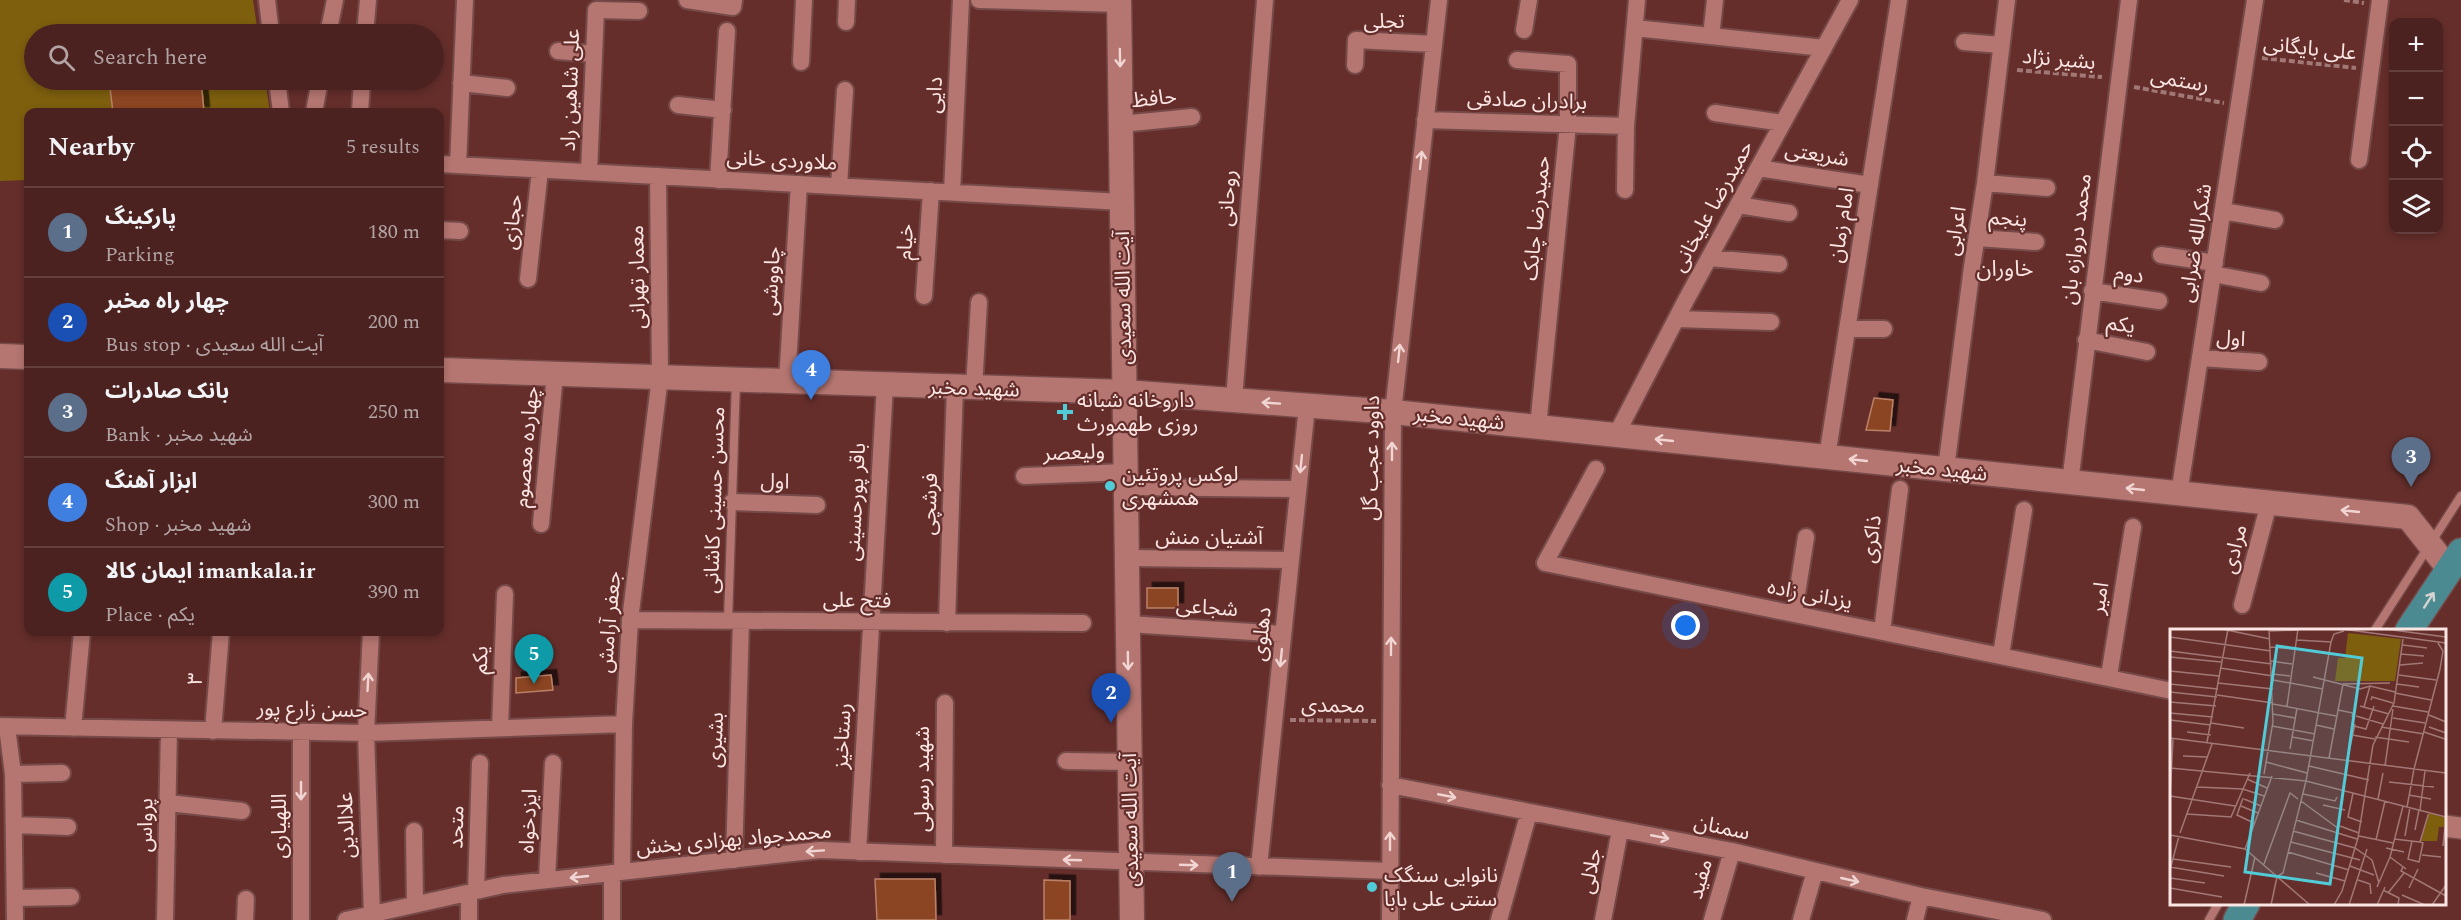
<!DOCTYPE html>
<meta charset="utf-8">
<style>
:root{--surface:#4c2220;--page:#532a29;--text:#f1f3f6;--muted:#b2a4a5;--line:#633f3e;--accent:#52cbd8}
body{margin:0;font-family:Spectral,"Noto Sans Arabic",serif;background:var(--page);color:var(--text)}
.controls{position:absolute;right:18px;top:18px;display:grid;overflow:hidden;border-radius:12px;box-shadow:0 3px 9px #0003}
.controls button{width:54px;height:54px;display:grid;place-items:center;padding:0;border:0;border-bottom:2px solid var(--line);background:var(--surface);color:var(--text);font:30px sans-serif}
.you{position:absolute;left:1686px;top:626px;width:21px;height:21px;margin:-15px;border:4px solid #fff;border-radius:50%;background:#1a73e8;box-shadow:0 0 0 9px #1a73e833}
.badge{display:grid;place-items:center;width:39px;height:39px;border-radius:50%;background:var(--accent);color:#fff;font-size:20px;font-weight:700}
.pin{position:absolute;translate:-50% -50px;filter:drop-shadow(0 2px 3px #0008)}
.pin::after{content:'';position:absolute;top:32px;width:21px;height:18px;background:inherit;clip-path:polygon(0 0,100% 0,50% 100%)}
.list{margin:0;padding:0;list-style:none}
h2{display:flex;justify-content:space-between;align-items:center;height:78px;margin:0;padding:0 24px;font-size:26px}
h2 small{font-size:20px;font-weight:400;color:var(--muted)}
.list li{display:grid;grid-template-columns:39px 1fr auto;gap:18px;align-items:center;box-sizing:border-box;height:90px;padding:0 24px;border-top:2px solid var(--line)}
.list b{display:block;font-size:22px;white-space:nowrap}
.list p{margin:0;font-size:20px;white-space:nowrap;color:var(--muted)}
.list em{font-size:20px;font-style:normal;color:var(--muted)}
.icon{flex:none;width:33px;height:33px;fill:none;stroke:currentColor;stroke-width:2;stroke-linecap:round;stroke-linejoin:round}
.map{position:relative;flex:none;width:2461px;height:920px;overflow:hidden}
.search{position:absolute;background:var(--surface);box-shadow:0 3px 9px #0003;left:24px;top:24px;width:420px;height:66px;display:flex;align-items:center;gap:15px;box-sizing:border-box;padding:0 21px;border-radius:33px;color:var(--muted);font-size:22px}
.panel{position:absolute;background:var(--surface);box-shadow:0 3px 9px #0003;left:24px;top:108px;width:420px;height:528px;border-radius:12px}
.map>svg:first-child{display:block}
</style>
<div class="map">
<svg width="2461" height="920" viewBox="0 0 2461 920">
<defs>
<filter id="shadow"><feDropShadow dx="5.5" dy="-5.5" stdDeviation="0" flood-color="#0009"/></filter>
</defs>
<rect width="100%" height="100%" fill="#652e2b"/>
<path fill="#7e5f0e" d="M0 0H253L258 34H34V80H265L270 112H28V180L0 181Z"/>
<path fill="#8c4522" stroke="#ba8167" stroke-width="1.5" filter="url(#shadow)" d="M109 80H201L204 112H113Z
M1874 398 1893 400 1890 431 1866 430Z
M1147 588H1178V608H1147Z
M551 675 553 690 516 693V678Z
M875 879H935L936 920H877Z
M1044 880 1070 881V920H1044Z"/>
<g fill="none" stroke-linecap="round" stroke-linejoin="round">
<defs>
<path id="service" d="M728 621 736 381
M2375 630 2461 496
M2209 920 2218 904"/>
<path id="minor" d="M267 0 271 34
M687 0 733 7 734 0
M979 0 1119 4
M846 22 847 0
M1635 28 1824 48
M1524 30 1529 0
M328 34 335 0
M365 34 368 0
M1711 36 1715 0
M1964 42 2001 45
M558 51 594 54
M1517 60 1568 64V124L1538 427
M801 62 804 0
M1355 65 1356 40 1434 44
M277 80 281 112
M461 83 507 88
M678 105 723 110
M314 112 320 80
M360 112 362 80
M1715 113 1783 123
M1425 120 1626 126
M1121 124 1192 117
M2359 160 2380 0
M440 164 1122 202
M458 165 465 0
M1758 168 1870 185
M589 172 596 10 639 11
M718 180 727 31
M1985 183 2047 188
M839 186 845 90
M1625 190 1626 126 1637 0
M952 192 961 0
M1738 205 1789 213
M2223 211 2275 220
M440 230 460 231
M1977 238 2036 242
M2161 255 2215 263
M1709 258 1779 264
M2213 274 2261 283
M528 279 540 170
M2092 291 2159 301
M924 296 931 191
M1677 319 1771 322
M1847 329H1884
M2086 340 2147 352
M2200 358 2259 362
M787 382 799 184
M974 388 979 302
M1234 400 1265 0
M1616 435 1686 300 1850 0
M1827 457 1899 0
M1596 469 1545 563 2172 691
M1946 469 1972 267 1985 183 2007 0
M1024 476 1126 472
M2070 483 2129 0
M1126 487 1298 489
M2179 494 2255 0
M732 502 817 505
M541 524 555 374
M1127 558 1291 560
M2242 605 2269 503
M1794 613 1806 537
M630 620 1083 623
M947 623 955 387
M1128 624 1283 634
M1882 631 1900 489
M371 632 366 733 372 915
M2001 655 2024 510
M2109 676 2133 527
M0 726 366 733 624 724
M7 727 13 774 15 920
M73 728 82 632
M500 728 505 594
M213 731 221 632
M1066 761 1129 762
M13 774 62 773
M1390 785 1732 851 1921 896 2043 920
M168 803 242 811
M14 825 68 827
M414 831 415 904
M858 852 885 385
M944 855 945 703
M734 860 741 621
M1259 867 1307 406
M622 872 624 724 630 620 660 377 658 176
M612 873V920
M547 880 553 763
M476 891 480 763
M469 893V920
M15 898 71 897
M165 920 169 730
M245 920 246 899
M301 920V732
M346 920 503 885 820 850 1390 871
M1390 920 1393 412 1439 0
M1499 920 1529 812
M1603 920 1620 830
M1712 920 1732 851
M1801 920 1815 871
M1915 920 1921 896"/>
<path id="tertiary" d="M2444 826 2461 828"/>
<path id="secondary" d="M1119 0 1132 920
M0 356 28 357
M440 370 1125 392 1393 412 2408 517 2449 569"/>
<path id="primary" d="M2409 630 2461 552
M2237 920 2246 904"/>
</defs>
<use href="#service" stroke="#764a49" stroke-width="11"/>
<use href="#minor" stroke="#764a49" stroke-width="20"/>
<use href="#tertiary" stroke="#764a49" stroke-width="24"/>
<use href="#secondary" stroke="#764a49" stroke-width="27"/>
<use href="#primary" stroke="#764a49" stroke-width="30"/>
<path stroke="#a17875" stroke-width="4" stroke-dasharray="6 3" stroke-linecap="butt" d="M2344 0 2364 3
M2262 58 2356 68
M2017 70 2102 77
M2134 87 2224 103
M1290 720 1376 721"/>
<use href="#service" stroke="#b57671" stroke-width="8"/>
<use href="#minor" stroke="#b57671" stroke-width="16"/>
<use href="#tertiary" stroke="#b57671" stroke-width="21"/>
<use href="#secondary" stroke="#b57671" stroke-width="24"/>
<use href="#primary" stroke="#4b8a90" stroke-width="27"/>
</g>
<defs><path id="oneway-shaft" d="M-6 0H5M1.5-3L5.5 0L1.5 3" fill="none" stroke-width="1.6" stroke-linecap="round" stroke-linejoin="round" transform="scale(1.5)"/></defs>
<g stroke="#f0d5d3">
<use href="#oneway-shaft" transform="translate(1120 58) rotate(89)"/>
<use href="#oneway-shaft" transform="translate(1421 160) rotate(-84)"/>
<use href="#oneway-shaft" transform="translate(1399 353) rotate(-84)"/>
<use href="#oneway-shaft" transform="translate(1271 403) rotate(-176)"/>
<use href="#oneway-shaft" transform="translate(1664 440) rotate(-174)"/>
<use href="#oneway-shaft" transform="translate(1392 451) rotate(-90)"/>
<use href="#oneway-shaft" transform="translate(1858 460) rotate(-174)"/>
<use href="#oneway-shaft" transform="translate(1301 464) rotate(96)"/>
<use href="#oneway-shaft" transform="translate(2135 489) rotate(-174)"/>
<use href="#oneway-shaft" transform="translate(2350 511) rotate(-174)"/>
<use href="#oneway-shaft" transform="translate(1391 646) rotate(-90)"/>
<use href="#oneway-shaft" transform="translate(1281 658) rotate(96)"/>
<use href="#oneway-shaft" transform="translate(1128 661) rotate(89)"/>
<use href="#oneway-shaft" transform="translate(368 682) rotate(-87)"/>
<use href="#oneway-shaft" transform="translate(301 791) rotate(90)"/>
<use href="#oneway-shaft" transform="translate(1447 796) rotate(11)"/>
<use href="#oneway-shaft" transform="translate(1660 837) rotate(11)"/>
<use href="#oneway-shaft" transform="translate(1390 841) rotate(-90)"/>
<use href="#oneway-shaft" transform="translate(815 851) rotate(176)"/>
<use href="#oneway-shaft" transform="translate(1072 860) rotate(-178)"/>
<use href="#oneway-shaft" transform="translate(1189 865) rotate(2)"/>
<use href="#oneway-shaft" transform="translate(579 877) rotate(174)"/>
<use href="#oneway-shaft" transform="translate(1850 880) rotate(13)"/>
</g>
<use stroke="#d8d4d3" href="#oneway-shaft" transform="translate(2429 600) rotate(-57)"/>
<g fill="#52cbd8" stroke="#652e2b" stroke-width="2">
<path d="M1062 403h6v6h6v6h-6v6h-6v-6h-6v-6h6z"/>
<circle cx="1110" cy="486" r="6"/>
<circle cx="1372" cy="887" r="6"/>
</g>
<g text-anchor="middle" stroke-width="4.5" stroke-linejoin="round" paint-order="stroke">
<g font-size="21" fill="#fbe6e4" stroke="#652e2b">
<text transform="translate(1384 21) rotate(-1)" y="7">تجلی</text>
<text transform="translate(2310 48) rotate(6)" y="7">علی بایگانی</text>
<text transform="translate(2059 59) rotate(5)" y="7">بشیر نژاد</text>
<text transform="translate(2180 80) rotate(10)" y="7">رستمی</text>
<text transform="translate(570 90) rotate(-88)" y="7">علی شاهین راد</text>
<text transform="translate(934 95) rotate(-87)" y="7">دایی</text>
<text transform="translate(1154 98) rotate(-6)" y="7">حافظ</text>
<text transform="translate(1527 100) rotate(2)" y="7">برادران صادقی</text>
<text transform="translate(1817 154) rotate(9)" y="7">شریعتی</text>
<text transform="translate(782 160) rotate(3)" y="7">ملاوردی خانی</text>
<text transform="translate(1227 198) rotate(-86)" y="7">روحانی</text>
<text transform="translate(1712 206) rotate(-61)" y="7">حمیدرضا علیخانی</text>
<text transform="translate(1536 218) rotate(-84)" y="7">حمیدرضا چابک</text>
<text transform="translate(2008 218) rotate(4)" y="7">پنجم</text>
<text transform="translate(512 222) rotate(-84)" y="7">حجازی</text>
<text transform="translate(1841 225) rotate(-81)" y="7">امام زمان</text>
<text transform="translate(1955 231) rotate(-81)" y="7">اعرابی</text>
<text transform="translate(2076 239) rotate(-83)" y="7">محمد دروازه بان</text>
<text transform="translate(905 242) rotate(-87)" y="7">خیام</text>
<text transform="translate(2195 243) rotate(-81)" y="7">شکرالله ضرابی</text>
<text transform="translate(2129 274) rotate(8)" y="7">دوم</text>
<text transform="translate(637 277) rotate(-91)" y="7">معمار تهرانی</text>
<text transform="translate(771 281) rotate(-87)" y="7">چاووشی</text>
<text transform="translate(1123 298) rotate(-91)" y="7">آیت الله سعیدی</text>
<text transform="translate(2121 324) rotate(10)" y="7">یکم</text>
<text transform="translate(2231 338) rotate(4)" y="7">اول</text>
<text transform="translate(974 388) rotate(2)" y="7">شهید مخبر</text>
<text transform="translate(1459 418) rotate(6)" y="7">شهید مخبر</text>
<text transform="translate(526 447) rotate(-85)" y="7">چهارده معصوم</text>
<text transform="translate(1074 452) rotate(-2)" y="7">ولیعصر</text>
<text transform="translate(1371 458) rotate(-89)" y="7">داوود عجب گل</text>
<text transform="translate(1942 469) rotate(6)" y="7">شهید مخبر</text>
<text transform="translate(775 481) rotate(2)" y="7">اول</text>
<text transform="translate(714 500) rotate(-88)" y="7">محسن حسینی کاشانی</text>
<text transform="translate(855 502) rotate(-87)" y="7">باقر پورحسینی</text>
<text transform="translate(929 504) rotate(-88)" y="7">فرشچی</text>
<text x="1209" y="544">آشتیان منش</text>
<text transform="translate(1871 539) rotate(-83)" y="7">ذاکری</text>
<text transform="translate(2234 549) rotate(-76)" y="7">مرادی</text>
<text transform="translate(1810 594) rotate(11)" y="7">یزدانی زاده</text>
<text transform="translate(2099 598) rotate(-81)" y="7">امیر</text>
<text transform="translate(857 600) rotate(1)" y="7">فتح علی</text>
<text transform="translate(1207 607) rotate(4)" y="7">شجاعی</text>
<text transform="translate(609 622) rotate(-85)" y="7">جعفر آرامش</text>
<text transform="translate(1261 634) rotate(-84)" y="7">دهلوی</text>
<text transform="translate(480 660) rotate(-88)" y="7">یکم</text>
<text transform="translate(195 679) rotate(-85)" y="7">۳</text>
<text transform="translate(1333 705) rotate(1)" y="7">محمدی</text>
<text transform="translate(312 709) rotate(1)" y="7">حسن زارع پور</text>
<text transform="translate(842 736) rotate(-87)" y="7">رستاخیز</text>
<text transform="translate(715 740) rotate(-88)" y="7">بشیری</text>
<text transform="translate(922 779) rotate(-90)" y="7">شهید رسولی</text>
<text transform="translate(1130 820) rotate(-91)" y="7">آیت الله سعیدی</text>
<text transform="translate(528 821) rotate(-87)" y="7">ایزدخواه</text>
<text transform="translate(145 825) rotate(-89)" y="7">پرواس</text>
<text transform="translate(346 825) rotate(-92)" y="7">علاالدین</text>
<text transform="translate(279 826) rotate(-90)" y="7">اللهیاری</text>
<text transform="translate(456 827) rotate(-89)" y="7">متحد</text>
<text transform="translate(1722 827) rotate(12)" y="7">سمنان</text>
<text transform="translate(734 839) rotate(-5)" y="7">محمدجواد بهزادی بخش</text>
<text transform="translate(1590 871) rotate(-79)" y="7">جلالی</text>
<text transform="translate(1700 879) rotate(-74)" y="7">مفید</text>
</g>
<g font-size="21" fill="#fbe6e4" stroke="#652e2b" text-anchor="start">
<text x="1077" y="407">داروخانه شبانه<tspan x="1077" dy="24">روزی طهمورث</tspan></text>
<text x="1122" y="481">لوکس پروتئین<tspan x="1122" dy="24">همشهری</tspan></text>
<text x="1384" y="882">نانوایی سنگک<tspan x="1384" dy="24">سنتی علی بابا</tspan></text>
</g>
<g font-size="22" fill="#fbe6e4" stroke="#652e2b">
<text x="2005" y="276">خاوران</text>
</g>
</g>
<g transform="translate(2170 629)">
<rect width="276" height="276" fill="#652e2b"/>
<path d="M178 4 231 10 225 52H165L168 29H175ZM259 184 276 189V198H269L267 212H251Z" fill="#7e5f0e"/>
<path fill="none" stroke="#a17875" stroke-width="1.5" d="M52 0 100 10M172 0 276 14M215 0 276 8M100 2 128 1M0 8 101 22M127 11 161 13M233 16 257 19M100 18 125 20M0 22 102 35M231 25 254 27M0 28 51 33M101 32 122 35M230 36 253 34M50 39 103 47M0 42 49 47M102 45 120 47M229 46 266 51M143 48 190 60 200 57 225 63M103 51 153 60M48 54 103 60M0 55 48 60M173 55 220 54M227 55 249 58M0 63 47 68M225 64 261 71M47 66 103 74M201 71 202 68 223 74M0 73 46 77M103 75 166 87M117 77 128 0M190 77 219 85M223 77 258 83M194 78 200 57M168 81 183 84 182 88M0 84 43 88M103 85 125 89M259 86 276 93M186 87 213 95M223 89 255 94M0 91 41 96M41 94 74 99M146 96 164 100M102 97 145 105M184 97 196 100 204 77M211 98 254 105M259 98 276 104M17 103 41 106M254 103 275 110M182 106 205 110M122 108 144 112M205 108 239 113M0 109 276 144M37 113 58 0M120 120 127 79M13 127 37 128M159 129 173 55M177 132 185 95M96 133 137 144M139 137 199 151M215 137 223 80M0 139 136 152 276 188M244 140 270 40 273 22 268 14M94 145 103 93 99 0M77 150 97 159M219 153 264 158M27 158 73 160 94 167M183 164 178 188 192 193M133 165 165 172 167 168M239 166 261 170M0 167 65 177M0 169 3 110M73 169 67 186 84 194M74 170 91 177M208 170 213 144M131 172 169 200M153 176 175 181M71 177 88 184M237 178 244 140M250 181 255 142M17 185 61 188 80 144M126 191 187 210M170 197 189 204M245 201 249 181M123 202 185 219 202 231M10 204 42 115M0 206 75 220 140 276M189 207 223 214M235 207 240 178M224 210 250 213 253 214 249 233 238 230 242 212M206 211 215 172M121 213 190 231M250 213 259 183M273 217 275 198M216 219 234 223M75 220 102 147M118 223 179 241M252 226 271 228M220 228 236 240M3 230 61 238M202 231 209 254M94 235 120 164 128 170M180 237 204 246M0 238 54 247M233 238 231 242 276 267M0 241 9 207M146 244 175 252M108 247 113 244 136 152 161 13 164 5 174 2M0 249 35 254M188 251 200 255 201 265M207 258 220 228 233 177M0 259 52 268M239 259 248 240M213 261 229 269 228 276M218 264 234 244M232 266 255 276M74 276 85 228M101 276 107 248M164 276 172 262 188 209 203 116 224 74 233 10M179 276 197 220M207 276 215 258M262 276 276 256"/>
<path fill="#52cbd8" fill-opacity="0.15" stroke="#52cbd8" stroke-width="3" d="M107 17 192 29 160 255 75 243Z"/>
<rect width="276" height="276" fill="none" stroke="#fbe6e4" stroke-width="3"/>
</g>
</svg>
<div class="controls">
<button>+</button>
<button>−</button>
<button><svg class="icon" aria-label="locate" viewBox="0 0 24 24"><circle cx="12" cy="12" r="6"/><path d="M12 2v4M12 18v4M2 12h4M18 12h4"/></svg></button>
<button><svg class="icon" aria-label="layers" viewBox="0 0 24 24"><path d="M12 4l9 5-9 5-9-5zM3 14l9 5 9-5"/></svg></button>
</div>
<div class="you"></div>
<div class="pin badge" style="left:1232px;top:902px;background:#5c6f8a">1</div>
<div class="pin badge" style="left:1111px;top:723px;background:#1a4fb4">2</div>
<div class="pin badge" style="left:2411px;top:487px;background:#5c6f8a">3</div>
<div class="pin badge" style="left:811px;top:400px;background:#3f7fe0">4</div>
<div class="pin badge" style="left:534px;top:684px;background:#0f9aa8">5</div>
<div class="search"><svg class="icon" aria-label="search" viewBox="0 0 24 24"><circle cx="10" cy="10" r="6"/><path d="M15 15l6 6"/></svg>Search here</div>
<section class="panel">
<h2>Nearby<small>5 results</small></h2>
<ul class="list">
<li><span class="badge" style="background:#5c6f8a">1</span><div><b>پارکینگ</b><p>Parking</p></div><em>180 m</em></li>
<li><span class="badge" style="background:#1a4fb4">2</span><div><b>چهار راه مخبر</b><p>Bus stop · آیت الله سعیدی</p></div><em>200 m</em></li>
<li><span class="badge" style="background:#5c6f8a">3</span><div><b>بانک صادرات</b><p>Bank · شهید مخبر</p></div><em>250 m</em></li>
<li><span class="badge" style="background:#3f7fe0">4</span><div><b>ابزار آهنگ</b><p>Shop · شهید مخبر</p></div><em>300 m</em></li>
<li><span class="badge" style="background:#0f9aa8">5</span><div><b>ایمان کالا imankala.ir</b><p>Place · یکم</p></div><em>390 m</em></li>
</ul>
</section>
</div>
